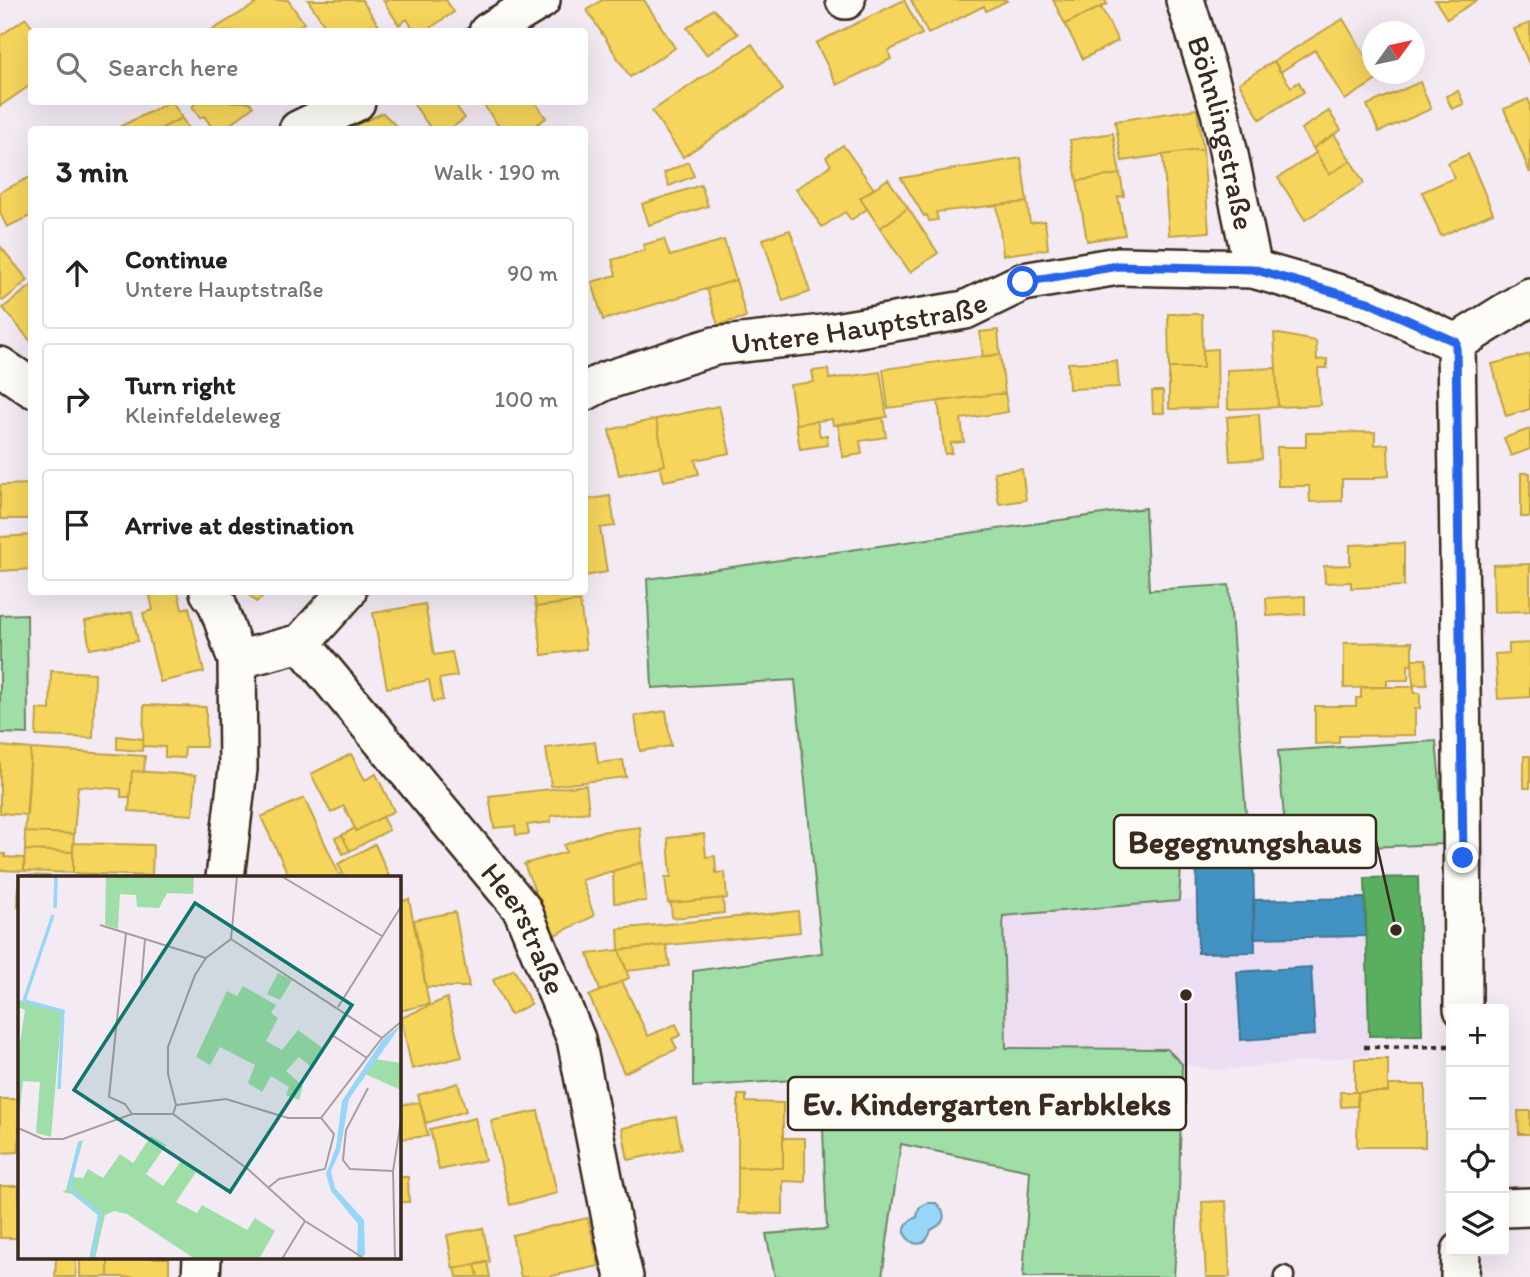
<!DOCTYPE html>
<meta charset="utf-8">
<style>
:root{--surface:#fff;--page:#f6f6f6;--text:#222;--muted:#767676;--line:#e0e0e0}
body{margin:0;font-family:Itim,sans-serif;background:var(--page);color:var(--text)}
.controls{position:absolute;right:21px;bottom:21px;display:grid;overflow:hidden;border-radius:7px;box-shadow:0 7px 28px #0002}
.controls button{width:63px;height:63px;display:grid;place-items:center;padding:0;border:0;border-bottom:2px solid var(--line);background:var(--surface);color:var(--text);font:35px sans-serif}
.compass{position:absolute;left:1362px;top:21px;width:63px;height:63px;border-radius:50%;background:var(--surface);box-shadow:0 7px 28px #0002;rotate:57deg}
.stop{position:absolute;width:21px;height:21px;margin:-16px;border:5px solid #2563eb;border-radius:50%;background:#fff}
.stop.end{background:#2563eb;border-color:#fff;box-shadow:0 2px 7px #0008}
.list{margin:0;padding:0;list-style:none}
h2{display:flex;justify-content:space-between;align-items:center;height:91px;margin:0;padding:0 28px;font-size:30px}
h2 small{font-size:23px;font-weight:400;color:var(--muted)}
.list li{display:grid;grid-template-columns:46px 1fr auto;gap:21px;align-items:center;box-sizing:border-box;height:112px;margin:0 14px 14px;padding:0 14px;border:2px solid var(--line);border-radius:7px}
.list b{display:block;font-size:26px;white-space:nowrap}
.list p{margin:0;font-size:23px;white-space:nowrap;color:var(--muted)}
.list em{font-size:23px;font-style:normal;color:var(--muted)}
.icon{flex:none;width:38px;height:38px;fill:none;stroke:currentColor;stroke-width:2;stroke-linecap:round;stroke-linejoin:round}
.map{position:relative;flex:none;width:1530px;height:1277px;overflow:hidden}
.search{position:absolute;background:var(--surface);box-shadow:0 7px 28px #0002;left:28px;top:28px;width:560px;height:77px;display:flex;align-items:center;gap:18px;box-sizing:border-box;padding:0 24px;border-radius:7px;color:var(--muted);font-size:26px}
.panel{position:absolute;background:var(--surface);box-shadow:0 7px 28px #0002;left:28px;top:126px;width:560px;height:469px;border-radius:7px}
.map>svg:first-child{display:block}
</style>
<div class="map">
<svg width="1530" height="1277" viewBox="0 0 1530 1277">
<rect width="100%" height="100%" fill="#f3eaf4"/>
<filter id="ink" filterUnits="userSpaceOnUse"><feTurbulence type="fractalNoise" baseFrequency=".0143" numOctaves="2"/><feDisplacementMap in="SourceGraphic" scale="14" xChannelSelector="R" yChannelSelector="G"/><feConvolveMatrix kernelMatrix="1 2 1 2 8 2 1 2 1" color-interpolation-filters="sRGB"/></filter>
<g filter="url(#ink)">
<path fill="#ecddf2" d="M1197 899 1199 953 1254 952V938L1366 936 1369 1055 1218 1070 1182 1064 1167 1049 1006 1048 1003 916Z"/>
<path fill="#9fdea7" stroke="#6d8462" stroke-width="2" d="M1145 508 1149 590 1229 585 1248 843 1182 848 1179 901 1003 916 1006 1048 1167 1049 1182 1064 1179 1192 1174 1277H1023L1030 1171 901 1144 882 1277H775L766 1234 827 1229 821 1078 693 1087V971L822 953 795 680 652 688 647 579Z
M27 614 28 734 0 733V615Z
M1436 741 1446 844 1287 850 1278 751Z"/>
<path fill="#96d6f8" stroke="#7291a1" stroke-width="2" d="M927 1203H936C948 1214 946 1223 931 1230 923 1262 886 1229 917 1217L919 1208Z"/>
<path fill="#f6d55c" stroke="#bea249" stroke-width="2" d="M262 0H288L304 23 291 32H209Z
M308 0H362L383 32H329Z
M383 0H446L454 12 424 32H415L407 19 399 25Z
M602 0H644L675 48 630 77 587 10Z
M904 0 922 34 888 51 891 59 837 85 816 43Z
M911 0H1006L1007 1 986 11 984 6 928 34Z
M1053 0H1105L1107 4 1065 24Z
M1435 0H1477L1447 19Z
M1101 7 1118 41 1083 59 1065 24Z
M713 9 738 34 707 55 687 28Z
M26 18 36 32H32V84L0 106V36Z
M1343 19 1372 67V74H1377L1380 78 1345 100 1315 50 1280 72 1274 61Z
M1530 23V66L1514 29Z
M752 44 783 90 683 157 652 111Z
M1274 61 1291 87 1299 82 1304 92 1260 119 1239 83Z
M1420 82 1431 109 1379 132 1367 105Z
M1458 91 1464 104 1452 109 1446 96Z
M1528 99 1530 104V173L1504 109Z
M170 102H172L182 118 158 130H113Z
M193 102H250L253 107 223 130H214L204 116 200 118 192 107 195 104Z
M412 102H453L465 118 449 130H432Z
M482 102H535L546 118 529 130H501Z
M1197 109 1203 149 1122 161 1115 121Z
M1329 111 1341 130 1313 148 1301 129Z
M383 113 400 130H344Z
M182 118 189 130H158Z
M1113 133 1120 174 1077 181 1070 140Z
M1334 134 1351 161 1329 174 1313 148Z
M843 145 874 189 860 198 867 209 851 220 845 212 822 227 796 189 831 165 826 157Z
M1203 149 1209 232 1169 235 1163 155Z
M1316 153 1329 174 1351 161 1364 183 1305 220 1278 178Z
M1468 154 1493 213 1441 236 1422 192 1454 178 1448 163Z
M1021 158 1027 202 936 212 938 220 929 221 927 215 924 216 901 178Z
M688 162 694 176 669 186 664 173Z
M1120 174 1124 196 1118 197 1125 235 1087 241 1077 181Z
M32 176V215L7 227 0 213V192Z
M888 179 908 208 880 228 860 198Z
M701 185 708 206 649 225 642 204Z
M1027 202 1030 223 1045 221 1048 249 1003 255 997 205Z
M908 208 938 253 910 272 880 228Z
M790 230 810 292 783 301 763 239Z
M664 239 670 256 724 240 736 280 603 320 592 282 616 275 612 260 645 250 643 245Z
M0 246 28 280 3 301 0 298Z
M736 280 746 317 718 325 707 289Z
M32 285V343L3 308Z
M1168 314H1202L1203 368H1169Z
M998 330 1000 354 983 357 980 332Z
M1274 333 1316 341 1317 360 1327 359V368H1318L1320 405 1278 407Z
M1217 349 1218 408 1169 409V368H1203V350Z
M1000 354 1005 393 888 408 883 369Z
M1530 354V409L1506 416 1492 364Z
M1117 361 1119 387 1069 389 1068 363Z
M1276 368 1278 407 1228 409 1227 370Z
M828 369 829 379 880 372 887 417 833 425 832 419 796 424 790 385 814 382 812 371Z
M1152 391H1163L1164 413H1153Z
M1005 393 1008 412 961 419 964 442 951 443 952 453 945 454 938 401Z
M719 406 730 453 695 460 699 474 664 481 660 466 665 465 656 419Z
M1259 414 1262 459 1230 461 1227 417Z
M883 418 886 437 860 441 862 454 843 457 838 425Z
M656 419 665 465 619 475 609 430Z
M817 421 820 436 827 435 828 445 800 449 796 424Z
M1530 429V449L1511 456 1504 438Z
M1375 432V445L1388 444 1389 476 1375 477V479H1342V501L1310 502 1309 486H1278L1277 447H1306V433Z
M1022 469 1026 500 999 504 994 472Z
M1521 473H1530V517H1521Z
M32 484V519H0V485Z
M610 496 615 526 600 528 607 572 584 576V500Z
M32 535V569L0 571V537Z
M1404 543V586L1351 588V582L1325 583 1324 566 1350 565V545Z
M1530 564V611L1494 612 1493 565Z
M149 592H178L182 609 189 607 204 672 160 682 143 613 153 610Z
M246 592H270L256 602Z
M533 592H578L580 601 536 607Z
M1305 596V614L1267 616 1266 598Z
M580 601 586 649 542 655 536 607Z
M425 604 434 655 452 652 457 676 439 679 443 700 433 702 429 680 387 688 373 613Z
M132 612 138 641 90 649 85 621Z
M1412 642V665H1408V680H1387V687L1344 688V643Z
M1530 643V697L1498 699 1495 654 1509 653V644Z
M1412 659H1426L1427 685H1413Z
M51 671 95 673 93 738 36 736 37 709 50 710Z
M1361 687H1414V693H1420V708L1415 709V735L1339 736V743L1315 744V706H1356V698H1361Z
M144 705 206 707V747H185L184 758 165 757V747L143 746Z
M666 711 671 746 640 751 635 716Z
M117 736 143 739 142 751 117 749Z
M595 742 598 763 623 760 626 777 551 786 546 748Z
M0 746 31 749 27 815 0 813Z
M31 749 145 756 144 772 132 771 130 797H121V789L78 786 74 834 25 832Z
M351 754 365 780 376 774 394 811 356 831 344 806 331 813 311 774Z
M1524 756H1530V788H1524Z
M132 771 196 775 193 815 129 811Z
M586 785 589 812 551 816V822L527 825 529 834 516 835 515 826 494 828 489 796Z
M304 798 341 878H290L261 817Z
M382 817 389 830 350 851 342 835 355 828 356 831Z
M640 827 643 862 582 880 594 916 553 936 524 864 566 852 564 845 599 832Z
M25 832 74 834 73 852 25 850Z
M704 834 706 857 715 856 716 873 725 872 727 898 668 903 665 877H671L668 838Z
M342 835 350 851 343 854 335 838Z
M73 843 153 845 152 876 73 873Z
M375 844 390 878H345L338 864Z
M25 850 73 852V873L24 871Z
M0 854H5V857L24 858V871L0 870Z
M643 862 646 901 614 903 613 871Z
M19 875 51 876V878H19V907H18Z
M723 898 724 913 672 918 671 903Z
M409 899 429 1004 399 1011V903Z
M798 911 800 932 619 950 618 929Z
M455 912 469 987H426L414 920Z
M666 945 670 966 627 971 619 950Z
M619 950 629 978 600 991 588 954Z
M514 969 531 1004 510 1015 493 980Z
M622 981 648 1036 676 1024 681 1035 672 1039 677 1049 624 1073 589 996Z
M447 998 462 1057 412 1069 401 1018Z
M1355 1059H1388V1092H1355Z
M458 1083 466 1111 426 1123 418 1095Z
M1388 1085H1425V1147H1357L1358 1092H1388Z
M1340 1092H1358L1357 1106 1341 1107Z
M738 1095H746V1102L783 1103V1168L738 1167Z
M0 1099H19V1152L0 1153Z
M420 1102 428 1136 399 1139V1105Z
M538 1111 557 1193 510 1205 491 1121Z
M1518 1111H1530V1134H1519Z
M676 1117 682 1149 628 1160 622 1128Z
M475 1118 485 1160 439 1170 430 1129Z
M783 1138H805V1182L783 1181V1214L738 1213V1167L783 1168Z
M399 1177H408L409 1202H399Z
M0 1186H19V1238H0Z
M1226 1201 1230 1277H1206L1202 1202Z
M588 1218 599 1266 547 1277H521L512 1235Z
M483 1228 490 1262 453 1269 447 1235Z
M56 1258H76V1277H55Z
M80 1258H108V1277H80Z
M108 1258H169V1277H108Z
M487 1262 490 1277H478L475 1264Z
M475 1264 478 1277H457L455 1268Z"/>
<path fill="#4393c3" stroke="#417492" stroke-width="2" d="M1253 852 1255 952 1198 953 1196 853Z
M1365 898 1366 936 1254 938 1253 900Z
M1311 967 1315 1035 1241 1040 1237 972Z"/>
<path fill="#5aae61" stroke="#51864d" stroke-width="2" d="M1418 877 1422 1035 1369 1036 1365 878Z"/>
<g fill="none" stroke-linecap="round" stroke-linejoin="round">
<defs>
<path id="service" d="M1284 1277V1276"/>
<g id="minor">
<path d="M845 0H846"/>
<path id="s1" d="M1185 0 1220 112 1253 269"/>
<path d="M488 32 541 0"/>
<path d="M298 130 356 102"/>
<path d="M1456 343 1462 754 1463 1009"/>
<path d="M0 366 32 388"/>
<path id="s2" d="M584 392 605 381 715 346 823 334 965 310 1023 282 1118 266 1253 269 1368 302 1456 343 1530 297"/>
<path d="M209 592 217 603 237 660 238 769 225 878"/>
<path id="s3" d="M301 643 522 909 576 1039 615 1239 624 1277"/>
<path d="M237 660 301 643 347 592"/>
<path d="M1504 1208 1530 1207"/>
<path d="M201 1277 202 1258"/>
<path d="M1460 1277 1461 1251"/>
</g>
</defs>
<use href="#service" stroke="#3b2a1e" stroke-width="23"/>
<use href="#minor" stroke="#3b2a1e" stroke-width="42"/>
<path stroke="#3b2a1e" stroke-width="4.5" stroke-dasharray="5 5" stroke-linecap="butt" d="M1364 1047 1451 1046"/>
<use href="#service" stroke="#fdfcf7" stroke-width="18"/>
<use href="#minor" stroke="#fdfcf7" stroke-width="37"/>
</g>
</g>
<g fill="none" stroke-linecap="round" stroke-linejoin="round" filter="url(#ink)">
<path stroke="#2563eb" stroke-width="9" d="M1023 282 1118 266 1253 269 1368 302 1456 342 1463 858"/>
</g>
<g text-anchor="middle" stroke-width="7" stroke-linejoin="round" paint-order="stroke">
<g font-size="30" fill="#3b2a1e" stroke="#fdfcf7">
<text dy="10" stroke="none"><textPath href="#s1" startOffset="138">Böhnlingstraße</textPath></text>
<text dy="10" stroke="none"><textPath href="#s2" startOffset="285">Untere Hauptstraße</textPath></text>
<text dy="10" stroke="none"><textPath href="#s3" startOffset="364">Heerstraße</textPath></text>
</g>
</g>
<g transform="translate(18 876)">
<rect width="383" height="383" fill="#f3eaf4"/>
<path d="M88 0H176L175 18 149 17 141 32 119 31 118 19 102 18 100 53 87 49ZM260 97 274 104 262 124 249 118ZM225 110 258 129 253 137 260 142 248 165 264 174 280 154 306 173 293 191 281 181 268 195 285 210 281 224 268 219 271 211 253 200 244 216 230 207 237 189 202 171 192 189 178 181 209 115 219 120ZM0 124 44 134 33 261 18 257 22 206 5 205 0 250V180L7 134 0 131ZM357 183 383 187V214L347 198ZM133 260 148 269 128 298 145 310 163 285 178 296 158 326 179 337 184 329 229 354 237 342 257 355 241 383H177L109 338 96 335 87 339 77 383H71L80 339 54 318 44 316 48 314 60 266 65 264 55 301 65 302 70 293 85 302 102 278 115 287Z" fill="#9fdea7"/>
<path d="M383 149 331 223 322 275 313 295 317 312 346 344 347 379 339 383 340 348 313 315 308 298 318 271 324 225 365 163Z" fill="#96d6f8"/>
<path fill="none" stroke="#96d6f8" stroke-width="3.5" d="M37 32 38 0M35 39 6 125 45 135 41 213M62 266 52 307 56 317 82 337 74 383"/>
<path fill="none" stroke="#a99d9e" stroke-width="2" d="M263 0 364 60M82 49 188 82M108 57 91 221 107 228 114 238M213 63 364 162M123 111 127 63M320 131 384 29M314 159 349 182M350 212 328 254 325 284 332 293 375 295M158 229 208 223 270 242H303M155 238 158 229 150 198V171L177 99 188 82 213 63 219 0M0 252 25 263H45L114 238H155L231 294 287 345 347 383M251 311 261 303 307 293 316 258 303 242 364 162 384 145M264 383 287 345M377 383 375 295 384 238"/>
<path fill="#0f766e" fill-opacity="0.15" stroke="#0f766e" stroke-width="3.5" d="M177 27 334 129 212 316 56 214Z"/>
<rect width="383" height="383" fill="none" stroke="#3b2a1e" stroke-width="3.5"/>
</g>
<path fill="none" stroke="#3b2a1e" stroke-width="2.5" d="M1396 930L1376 841M1186 995L1186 1103"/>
<g fill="#3b2a1e" stroke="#fdfcf7" stroke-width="2.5">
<circle cx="1396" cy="930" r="7"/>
<circle cx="1186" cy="995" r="7"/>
</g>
<g fill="#fdfcf7" stroke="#3b2a1e" stroke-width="2.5">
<rect x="1114" y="815" width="262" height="53" rx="7"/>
<rect x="788" y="1077" width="398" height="53" rx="7"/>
</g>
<g font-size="32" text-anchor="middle" font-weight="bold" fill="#3b2a1e">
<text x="1245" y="853">Begegnungshaus</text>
<text x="987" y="1115">Ev. Kindergarten Farbkleks</text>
</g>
</svg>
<div class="controls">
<button>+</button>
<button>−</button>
<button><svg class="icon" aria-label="locate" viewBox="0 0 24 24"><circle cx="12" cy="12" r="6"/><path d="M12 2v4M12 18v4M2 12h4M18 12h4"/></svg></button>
<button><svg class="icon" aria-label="layers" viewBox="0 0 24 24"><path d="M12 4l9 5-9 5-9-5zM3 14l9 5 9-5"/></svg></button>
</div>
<svg class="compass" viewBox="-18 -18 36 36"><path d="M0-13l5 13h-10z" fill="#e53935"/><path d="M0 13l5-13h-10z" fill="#767676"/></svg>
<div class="stop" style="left:1023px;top:282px"></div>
<div class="stop end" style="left:1463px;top:858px"></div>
<div class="search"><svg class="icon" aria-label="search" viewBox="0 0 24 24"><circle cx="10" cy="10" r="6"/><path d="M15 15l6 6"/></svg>Search here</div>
<section class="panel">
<h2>3 min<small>Walk · 190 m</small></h2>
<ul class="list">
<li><svg class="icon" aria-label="ahead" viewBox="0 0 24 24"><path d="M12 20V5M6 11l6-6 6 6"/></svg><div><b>Continue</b><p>Untere Hauptstraße</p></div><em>90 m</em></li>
<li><svg class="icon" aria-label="right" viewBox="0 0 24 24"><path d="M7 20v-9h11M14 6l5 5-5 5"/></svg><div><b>Turn right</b><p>Kleinfeldeleweg</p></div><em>100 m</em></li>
<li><svg class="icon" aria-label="arrive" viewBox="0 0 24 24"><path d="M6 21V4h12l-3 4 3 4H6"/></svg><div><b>Arrive at destination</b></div></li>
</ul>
</section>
</div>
